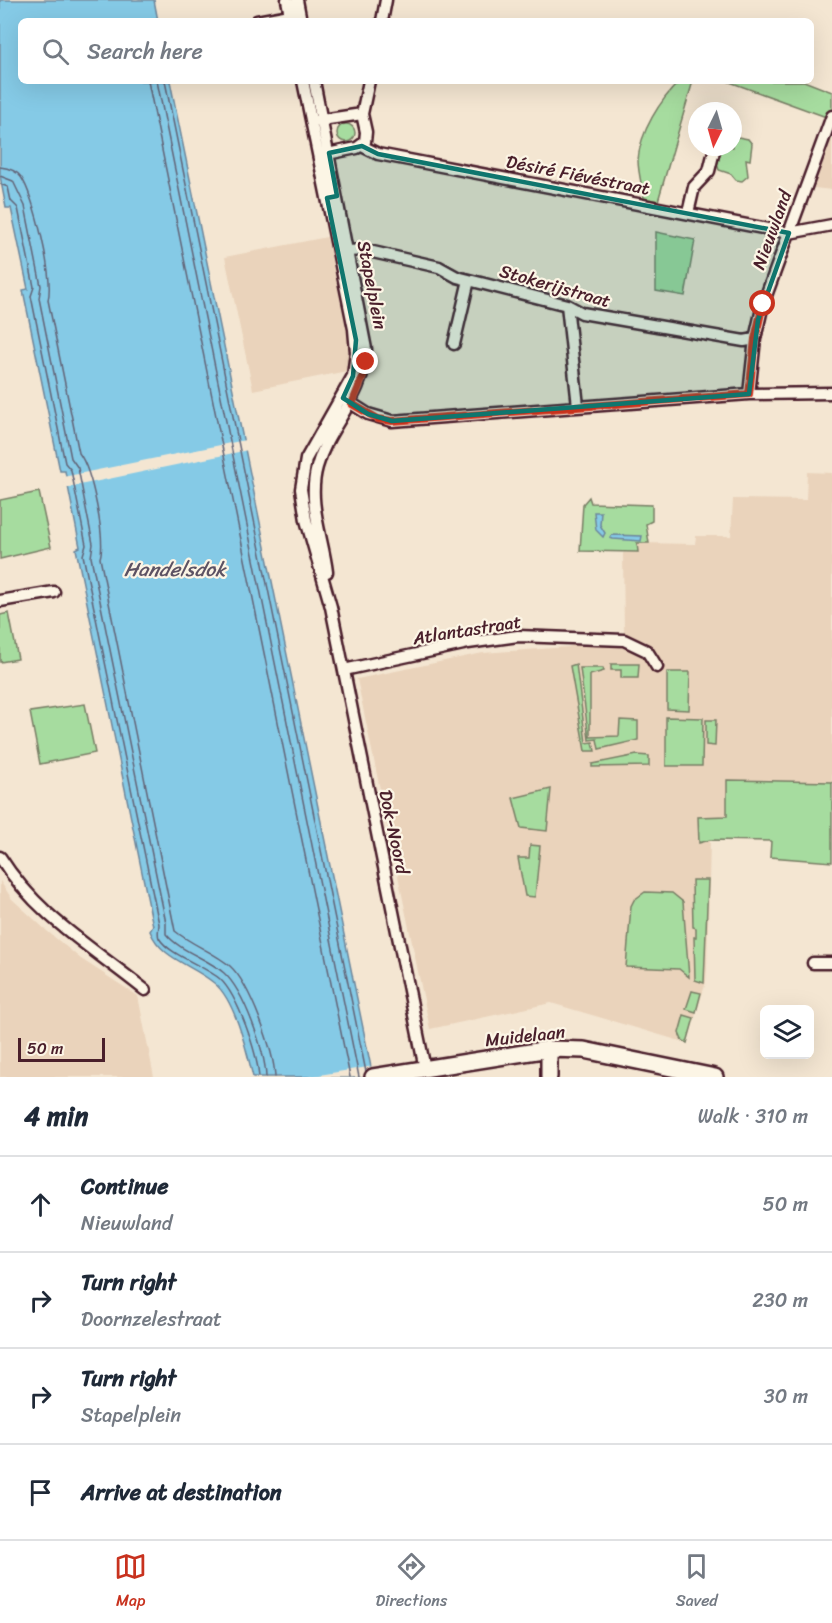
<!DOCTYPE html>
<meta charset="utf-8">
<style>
:root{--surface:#fff;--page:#f6f6f7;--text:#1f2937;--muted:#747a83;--line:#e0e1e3;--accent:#c8321e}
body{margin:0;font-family:Sriracha,sans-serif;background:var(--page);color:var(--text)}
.controls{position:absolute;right:18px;bottom:18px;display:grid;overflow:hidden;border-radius:9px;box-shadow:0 6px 24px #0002}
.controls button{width:54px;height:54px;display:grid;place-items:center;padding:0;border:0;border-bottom:2px solid var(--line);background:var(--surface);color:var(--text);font:30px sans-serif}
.compass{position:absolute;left:688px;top:102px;width:54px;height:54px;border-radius:50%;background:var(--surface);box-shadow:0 6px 24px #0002;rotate:185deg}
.scale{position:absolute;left:18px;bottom:15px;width:87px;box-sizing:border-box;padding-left:6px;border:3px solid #4a1f2b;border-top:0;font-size:16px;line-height:21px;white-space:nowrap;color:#4a1f2b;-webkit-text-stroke:4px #fcf5e5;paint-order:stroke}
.stop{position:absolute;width:18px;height:18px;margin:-14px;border:4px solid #c8321e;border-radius:50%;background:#fff}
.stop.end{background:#c8321e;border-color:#fff;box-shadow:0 2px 6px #0008}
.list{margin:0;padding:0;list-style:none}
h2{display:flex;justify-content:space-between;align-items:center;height:78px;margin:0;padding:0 24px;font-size:26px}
h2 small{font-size:20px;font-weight:400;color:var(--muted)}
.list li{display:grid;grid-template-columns:39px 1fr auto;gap:18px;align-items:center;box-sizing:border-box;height:96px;padding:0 24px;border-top:2px solid var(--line)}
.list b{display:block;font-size:22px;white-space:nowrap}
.list p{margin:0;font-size:20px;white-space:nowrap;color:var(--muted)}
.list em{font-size:20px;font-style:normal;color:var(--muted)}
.icon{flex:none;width:33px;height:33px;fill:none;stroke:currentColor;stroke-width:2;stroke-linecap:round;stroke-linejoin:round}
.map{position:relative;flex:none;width:832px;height:1077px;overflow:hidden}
.search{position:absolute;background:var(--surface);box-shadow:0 6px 24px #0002;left:18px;right:18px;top:18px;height:66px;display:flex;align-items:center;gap:15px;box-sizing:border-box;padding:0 21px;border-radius:9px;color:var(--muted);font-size:22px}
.sheet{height:462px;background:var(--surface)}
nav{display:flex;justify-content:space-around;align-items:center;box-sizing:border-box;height:84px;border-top:2px solid var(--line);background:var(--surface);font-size:16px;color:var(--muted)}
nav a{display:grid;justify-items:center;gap:3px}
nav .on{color:var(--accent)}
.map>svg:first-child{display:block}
</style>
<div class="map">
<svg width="832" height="1077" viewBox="0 0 832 1077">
<rect width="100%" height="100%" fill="#f4e6d2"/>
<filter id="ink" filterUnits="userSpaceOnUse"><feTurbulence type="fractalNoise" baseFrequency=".0167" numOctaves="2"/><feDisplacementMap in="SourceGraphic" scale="12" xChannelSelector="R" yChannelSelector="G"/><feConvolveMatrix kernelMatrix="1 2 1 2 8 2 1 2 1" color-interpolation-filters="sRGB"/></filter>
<g filter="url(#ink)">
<path fill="#ead3bb" d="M832 137V190L814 188 820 169Z
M327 237 349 341 347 371 253 390 225 257Z
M807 472 832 473V782L727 781V816L699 843 710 840 707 969 706 982 687 1043 551 1003 430 1029 357 679 483 653 568 647 624 634 623 553 638 552 637 543 695 544 696 536H731L733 499 806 500Z
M0 881 12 899 47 931 81 959 138 996 154 1077H0Z"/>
<path fill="#a6dc9f" stroke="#787e65" stroke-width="1.5" d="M680 81H693L658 201 644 198C642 186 638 172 638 160 640 132 660 100 680 81Z
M727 81H804L832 92V109L829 118Z
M337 133a9 9 0 1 1 18 0a9 9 0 1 1-18 0Z
M738 137 748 139 752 144 750 160 746 159 748 176 742 181 736 180 731 174 719 170 716 161 721 147H733V139Z
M656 232 695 240 685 296 656 291Z
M39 492 51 547 0 559V500Z
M589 497 591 503 652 505V521L646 524 649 543H637L638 552 580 551 583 504Z
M9 613 18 659 0 662V615Z
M576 664 586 743 593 742 595 751H585L570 666Z
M611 664H639L638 678H621V670H611Z
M580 668H603L604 671 590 675V737L619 736 620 720 638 721V740L599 749 597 739 589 740Z
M667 672H690L689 710 667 709Z
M85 704 95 753 40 764 30 712Z
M666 717 703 718 702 766H666Z
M706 720H716L715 746 706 745Z
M637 755 649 756V766L592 767V764Z
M727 780 832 782V862L770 857 771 841 710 840 699 843 698 817 727 816Z
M551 789 547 831 521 828 513 798Z
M530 845 540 846 535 897 525 896 518 858H529Z
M692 880H708L704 983 695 980 694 937H696V928L693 927Z
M645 892 672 893 683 902 689 977 679 969 626 967 631 906 634 900Z
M692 991 701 993 696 1012 686 1009Z
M684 1015 694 1018 687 1043 682 1040 679 1033Z"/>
<path fill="#85cae6" stroke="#6d869b" stroke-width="1.5" d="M0 0H154L158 21H21V81H170L373 1077H253C247 1052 235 999 214 983 193 965 161 959 150 931L153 926 76 549 80 547 65 471H60L23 290 28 289 11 208H6L0 176Z
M594 512H601L600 525 605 533 603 537 596 530Z
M612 535 642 536 641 541 613 539 610 538Z"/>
<path fill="#f4e6d2" d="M245 440 248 450 65 488 63 477Z
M374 1066 376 1077H307Z"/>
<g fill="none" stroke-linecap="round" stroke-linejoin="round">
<path stroke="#626376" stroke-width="1.5" d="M148 81 350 1077
M157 81 359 1077
M165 81 366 1072
M0 167C8 168 16 170 21 177 34 195 54 278 48 300L79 453C92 470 106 539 100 558L175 931C192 945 214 952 230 966 250 984 274 1051 275 1077
M0 176 13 181 25 206 41 286 39 298 71 458 78 468 93 544 91 557 166 923V934C181 952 207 958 224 973 244 991 265 1051 266 1077
M0 184 8 187 11 201 18 208 34 287 31 296 65 463 71 470 86 545 83 555 159 924C159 929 157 933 159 938 169 955 205 966 220 979 238 996 257 1052 259 1077"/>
<defs>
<path id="minor" d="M287 0 291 20
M297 0 301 21
M257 21 290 15
M382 21 386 0
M303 81 354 329 356 352 353 376 306 459 301 489 306 520 331 607 425 1069
M314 81 366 349C364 399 329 423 317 467 307 502 323 538 327 572
M315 121 362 114
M362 146 378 154 789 233 832 225
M322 155 357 148 365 142 366 132 362 114 369 81
M688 213 694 187 709 171 715 147
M348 251 364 250 439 267 457 277 567 305 582 313 744 341 755 339
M567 305 578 406
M454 344 469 280
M749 394 755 339 763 304 832 116
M346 400 368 414 392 421 749 394 832 393
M0 601 54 592
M344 670 468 643 518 636 624 640 647 651 657 667
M0 857C37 916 92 947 145 990
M813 963H832"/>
<path id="primary" d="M373 1077 549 1049 584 1050 715 1077
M549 1077V1049"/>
</defs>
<use href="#minor" stroke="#4a1f2b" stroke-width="15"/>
<use href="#primary" stroke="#4a1f2b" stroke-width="20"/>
<use href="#minor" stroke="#fcf5e5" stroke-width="10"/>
<use href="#primary" stroke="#fcf5e5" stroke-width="15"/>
</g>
</g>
<g fill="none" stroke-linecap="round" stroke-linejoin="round" filter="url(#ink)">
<path stroke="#c8321e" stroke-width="8" d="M366 362 363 377 352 404 378 419 392 421 749 394 755 339 763 304"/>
</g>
<path fill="#0f766e" fill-opacity="0.2" stroke="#0f766e" stroke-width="4.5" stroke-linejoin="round" d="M362 146 378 154 789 233 758 320 749 394 392 421 368 414 343 398 353 376 356 340 327 198 337 196 329 153Z"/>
<g text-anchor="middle" stroke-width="4.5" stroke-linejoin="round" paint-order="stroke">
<g font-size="18" fill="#4a1f2b" stroke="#fcf5e5">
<text transform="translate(578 175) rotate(11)" y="6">Désiré Fiévéstraat</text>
<text transform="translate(772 230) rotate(-70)" y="6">Nieuwland</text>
<text transform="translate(372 285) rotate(79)" y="6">Stapelplein</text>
<text transform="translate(555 286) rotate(16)" y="6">Stokerijstraat</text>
<text transform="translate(467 630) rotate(-9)" y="6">Atlantastraat</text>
<text transform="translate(394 832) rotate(78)" y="6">Dok-Noord</text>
<text transform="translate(525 1036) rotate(-6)" y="6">Muidelaan</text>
</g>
<g font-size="20" font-style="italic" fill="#5c5263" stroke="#fcf5e5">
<text x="175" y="576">Handelsdok</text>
</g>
</g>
</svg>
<div class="controls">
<button><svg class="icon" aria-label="layers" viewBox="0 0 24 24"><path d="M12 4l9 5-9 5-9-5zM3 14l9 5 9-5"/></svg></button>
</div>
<svg class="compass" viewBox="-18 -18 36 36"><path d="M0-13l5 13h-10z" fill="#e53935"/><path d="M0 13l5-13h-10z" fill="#747a83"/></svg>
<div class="scale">50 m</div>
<div class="stop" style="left:763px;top:304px"></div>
<div class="stop end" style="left:366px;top:362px"></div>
<div class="search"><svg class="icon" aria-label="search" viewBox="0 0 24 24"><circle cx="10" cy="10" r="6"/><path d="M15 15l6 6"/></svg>Search here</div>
</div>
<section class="sheet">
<h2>4 min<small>Walk · 310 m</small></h2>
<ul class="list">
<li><svg class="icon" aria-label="ahead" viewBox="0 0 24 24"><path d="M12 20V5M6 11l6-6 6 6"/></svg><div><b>Continue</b><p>Nieuwland</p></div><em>50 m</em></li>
<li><svg class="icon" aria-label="right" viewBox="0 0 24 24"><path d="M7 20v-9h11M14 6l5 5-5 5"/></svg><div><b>Turn right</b><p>Doornzelestraat</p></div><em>230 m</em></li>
<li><svg class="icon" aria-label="right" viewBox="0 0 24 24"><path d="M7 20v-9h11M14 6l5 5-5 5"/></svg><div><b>Turn right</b><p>Stapelplein</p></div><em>30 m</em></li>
<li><svg class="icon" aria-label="arrive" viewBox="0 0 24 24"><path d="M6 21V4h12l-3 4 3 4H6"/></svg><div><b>Arrive at destination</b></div></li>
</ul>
</section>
<nav>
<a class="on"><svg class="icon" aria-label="map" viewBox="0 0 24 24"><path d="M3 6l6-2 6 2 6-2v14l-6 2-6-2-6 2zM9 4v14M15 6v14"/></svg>Map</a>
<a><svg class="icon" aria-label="directions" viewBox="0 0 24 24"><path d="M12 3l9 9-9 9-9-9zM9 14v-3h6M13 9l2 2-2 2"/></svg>Directions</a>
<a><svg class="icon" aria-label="saved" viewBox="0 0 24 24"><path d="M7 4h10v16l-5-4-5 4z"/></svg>Saved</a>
</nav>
